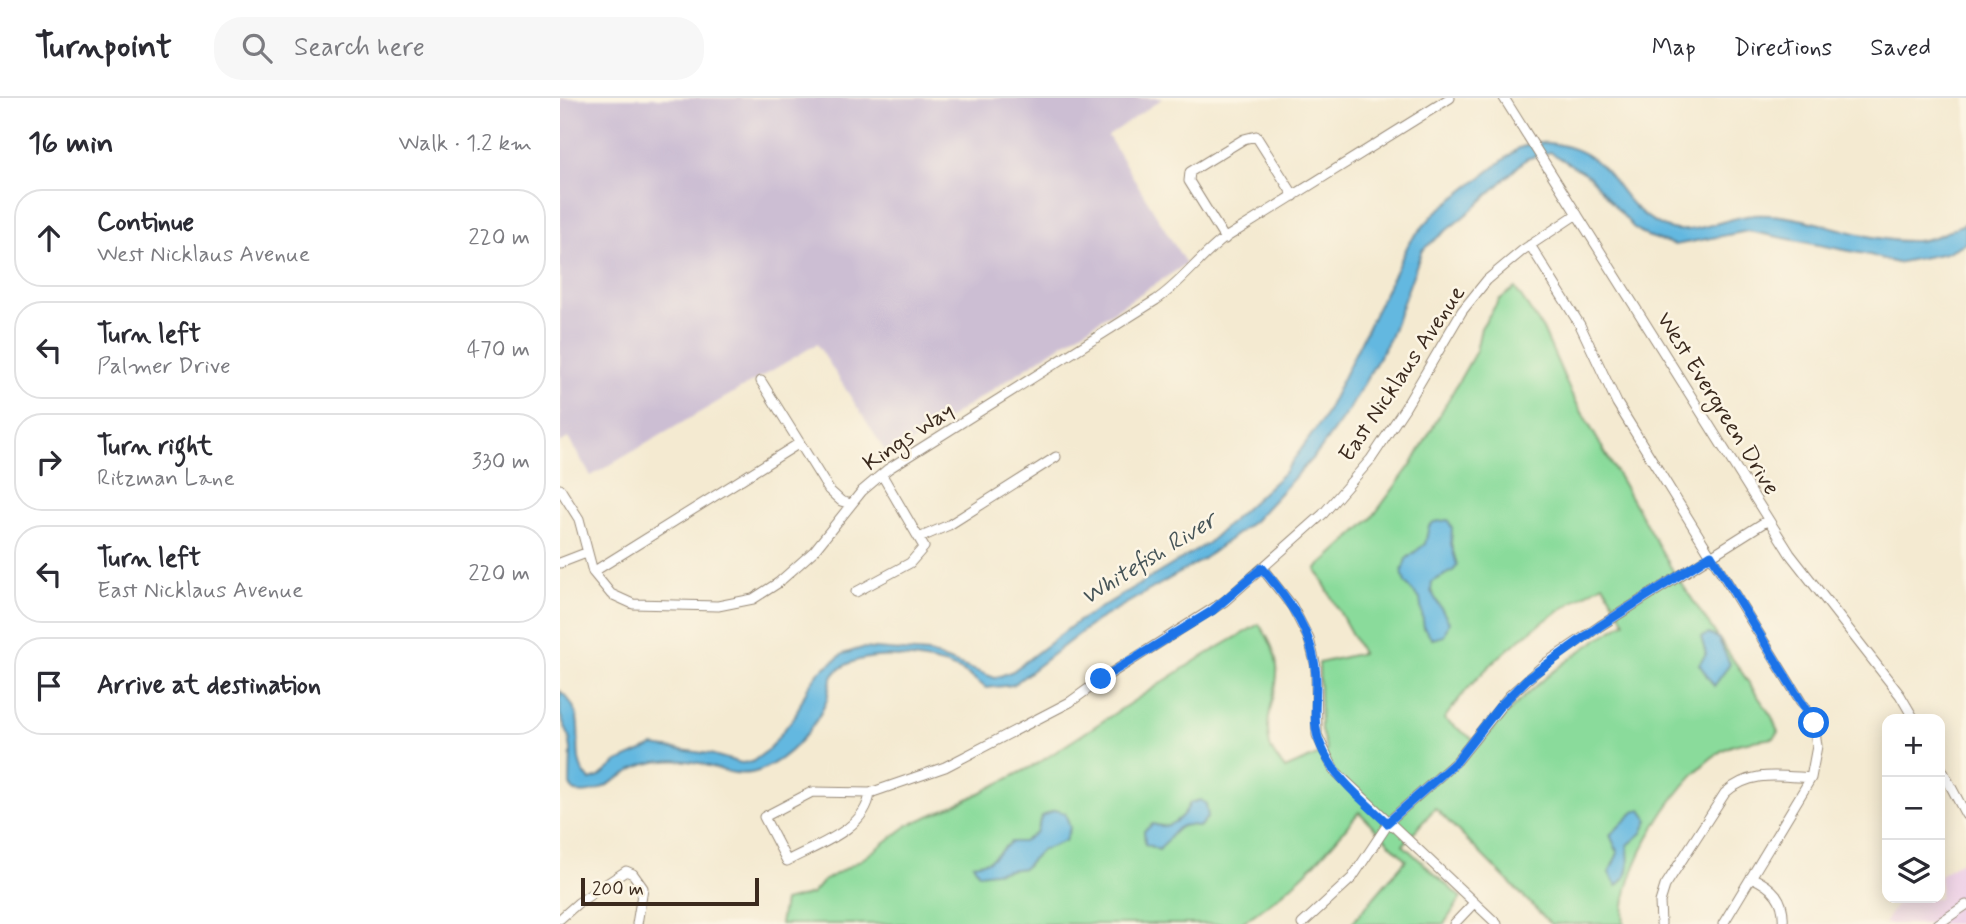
<!DOCTYPE html>
<meta charset="utf-8">
<style>
:root{--surface:#fff;--page:#f7f7f7;--text:#2b2b33;--muted:#7c7c81;--line:#e1e1e2}
body{margin:0;font-family:Mynerve,sans-serif;background:var(--page);color:var(--text)}
.controls{position:absolute;right:21px;bottom:21px;display:grid;overflow:hidden;border-radius:14px;box-shadow:0 4px 18px #0003}
.controls button{width:63px;height:63px;display:grid;place-items:center;padding:0;border:0;border-bottom:2px solid var(--line);background:var(--surface);color:var(--text);font:35px sans-serif}
.scale{position:absolute;left:21px;bottom:18px;width:178px;box-sizing:border-box;padding-left:7px;border:4px solid #3b2a1e;border-top:0;font-size:19px;line-height:24px;white-space:nowrap;color:#3b2a1e;-webkit-text-stroke:5px #fcf5e5;paint-order:stroke}
.stop{position:absolute;width:21px;height:21px;margin:-16px;border:5px solid #1a73e8;border-radius:50%;background:#fff}
.stop.end{background:#1a73e8;border-color:#fff;box-shadow:0 2px 7px #0008}
.list{margin:0;padding:0;list-style:none}
h2{display:flex;justify-content:space-between;align-items:center;height:91px;margin:0;padding:0 28px;font-size:30px}
h2 small{font-size:23px;font-weight:400;color:var(--muted)}
.list li{display:grid;grid-template-columns:46px 1fr auto;gap:21px;align-items:center;box-sizing:border-box;height:98px;margin:0 14px 14px;padding:0 14px;border:2px solid var(--line);border-radius:28px}
.list b{display:block;font-size:26px;white-space:nowrap}
.list p{margin:0;font-size:23px;white-space:nowrap;color:var(--muted)}
.list em{font-size:23px;font-style:normal;color:var(--muted)}
.icon{flex:none;width:38px;height:38px;fill:none;stroke:currentColor;stroke-width:2;stroke-linecap:round;stroke-linejoin:round}
.map{position:relative;flex:none;width:1406px;height:826px;overflow:hidden}
header{display:flex;align-items:center;gap:42px;box-sizing:border-box;height:98px;padding:0 35px;background:var(--surface);border-bottom:2px solid var(--line)}
header strong{font-size:33px}
nav{display:flex;gap:38px;margin-inline-start:auto;font-size:24px}
.search{width:490px;height:63px;background:var(--page);display:flex;align-items:center;gap:18px;box-sizing:border-box;padding:0 24px;border-radius:28px;color:var(--muted);font-size:26px}
main{display:flex}
aside{flex:1;background:var(--surface)}
.map>svg:first-child{display:block}
</style>
<header>
<strong>Turnpoint</strong>
<div class="search"><svg class="icon" aria-label="search" viewBox="0 0 24 24"><circle cx="10" cy="10" r="6"/><path d="M15 15l6 6"/></svg>Search here</div>
<nav><a>Map</a><a>Directions</a><a>Saved</a></nav>
</header>
<main>
<aside>
<h2>16 min<small>Walk · 1.2 km</small></h2>
<ul class="list">
<li><svg class="icon" aria-label="ahead" viewBox="0 0 24 24"><path d="M12 20V5M6 11l6-6 6 6"/></svg><div><b>Continue</b><p>West Nicklaus Avenue</p></div><em>220 m</em></li>
<li><svg class="icon" aria-label="left" viewBox="0 0 24 24"><path d="M17 20v-9H6M10 6l-5 5 5 5"/></svg><div><b>Turn left</b><p>Palmer Drive</p></div><em>470 m</em></li>
<li><svg class="icon" aria-label="right" viewBox="0 0 24 24"><path d="M7 20v-9h11M14 6l5 5-5 5"/></svg><div><b>Turn right</b><p>Ritzman Lane</p></div><em>330 m</em></li>
<li><svg class="icon" aria-label="left" viewBox="0 0 24 24"><path d="M17 20v-9H6M10 6l-5 5 5 5"/></svg><div><b>Turn left</b><p>East Nicklaus Avenue</p></div><em>220 m</em></li>
<li><svg class="icon" aria-label="arrive" viewBox="0 0 24 24"><path d="M6 21V4h12l-3 4 3 4H6"/></svg><div><b>Arrive at destination</b></div></li>
</ul>
</aside>
<div class="map">
<svg width="1406" height="826" viewBox="0 0 1406 826">
<rect width="100%" height="100%" fill="#fcf5e5"/>
<filter id="ink" filterUnits="userSpaceOnUse"><feTurbulence type="fractalNoise" baseFrequency=".0143" numOctaves="2"/><feDisplacementMap in="SourceGraphic" scale="14" xChannelSelector="R" yChannelSelector="G"/><feConvolveMatrix kernelMatrix="1 2 1 2 8 2 1 2 1" color-interpolation-filters="sRGB"/></filter>
<filter id="wash" filterUnits="userSpaceOnUse"><feTurbulence type="fractalNoise" baseFrequency=".00686" numOctaves="4" result="noise"/><feDisplacementMap in="SourceGraphic" scale="28" xChannelSelector="R" yChannelSelector="G"/><feGaussianBlur stdDeviation="1.57" result="paint"/><feColorMatrix in="noise" values="0 0 0 0 0 0 0 0 0 0 0 0 0 0 0 0 0 1.4 0 .05"/><feComposite in="paint" operator="in"/></filter>
<g filter="url(#wash)">
<rect width="100%" height="100%" fill="#f4ead1"/>
<path fill="#eed0e7" d="M1406 760V826H1324L1337 805 1345 800H1380V777Z"/>
<path fill="#ccbed3" d="M0 0H603L548 38 626 166 329 359 257 246 31 378 8 340 0 345Z"/>
<path fill="#8adb9b" stroke="#62825c" stroke-width="2" fill-rule="evenodd" d="M955 190 983 231 1012 297 1113 473 1212 619 1218 634 1214 640C1201 642 1184 643 1171 648 1123 668 1056 775 1064 826H991L875 710 843 747 901 800 884 826H791L846 762 799 714C759 763 734 791 680 826H220L224 803 252 796 262 784 304 760 348 727 404 703 477 666 635 563 699 526C739 582 699 600 710 648 712 656 721 665 725 671L767 653 761 632 759 565 802 555 756 471 811 421 853 364 916 253 921 230 939 202ZM1043 486 1065 524C1009 558 961 595 920 646L884 621C925 562 982 521 1043 486Z"/>
<path fill="#64b8e0" stroke="#50717f" stroke-width="2" d="M978 44C1062 49 1046 104 1105 129 1130 140 1167 119 1193 117 1248 114 1301 145 1356 143 1373 142 1391 132 1406 125V145L1386 155 1336 165 1310 157 1188 133 1115 147 1087 138 1073 129 1029 78 990 54 966 61 913 111 862 152 830 240 790 310 759 353 694 423 642 462 536 523 453 587 426 590C418 584 409 576 400 572 369 559 303 549 276 574 268 582 270 594 266 604 254 632 229 660 201 672 180 681 159 671 139 665 123 661 102 662 86 666 63 672 39 702 14 693L10 687 11 651 9 638 0 617V593C35 620 4 659 30 682L39 679 57 664 93 648 150 656 181 665 192 664 208 652 235 618 248 589 259 574 283 556 302 550 368 555 435 580 453 573 517 524 648 445 723 376 763 321 850 143 876 114 959 50Z
M888 422 892 430 891 446 897 467 894 472 872 484 871 493 889 524 884 538 872 541 864 530 860 501 845 485 842 473 846 461 865 446 869 428 874 424Z
M1149 536 1158 540 1170 566 1154 588 1139 566 1146 556 1141 539Z
M640 702 646 706 648 719 639 729C617 721 613 737 599 752L585 746 584 733 593 726C610 733 624 719 630 705Z
M495 712 505 715 510 730 505 743 480 753 464 770 419 776 413 766 429 763 451 744H463L476 734 482 718Z
M1081 712 1088 722 1082 735 1068 747C1068 765 1073 775 1057 788L1049 775 1058 755 1050 737 1074 714Z"/>
</g>
<g filter="url(#ink)">
<g fill="none" stroke-linecap="round" stroke-linejoin="round">
<defs>
<path id="minor" d="M944 0 1230 456 1340 597 1354 621
M665 141 629 83 630 74 684 41 696 38 734 98
M970 147 1020 227 1057 305 1254 625 1257 648 1251 680 1163 826
M201 283 269 392 281 403 291 406
M0 391 19 421 33 474 51 496 73 506 158 508 193 501 218 485 254 453 302 393 328 371 596 202C621 185 638 161 662 142L890 0
M359 440 389 427 496 359
M0 465 26 455
M702 470 732 508 749 541 756 569 757 637 774 672 937 826
M33 474 238 346
M296 494 350 465 364 449 322 377
M1380 668 1406 717
M310 695C306 732 256 747 227 763L204 719 252 694 310 695 385 669 510 604 542 581 665 503 763 416 811 361 845 310 902 213 927 182 963 152 1017 116
M827 725 897 663 950 597 986 565 1040 528 1208 422
M1191 779C1213 789 1225 801 1223 826
M0 821 18 805 66 773 73 776 83 790 77 826
M742 826 792 780 828 726
M894 826 914 805
M1101 826 1100 804 1105 788 1165 695C1190 672 1219 678 1251 680
M1378 826 1406 807"/>
</defs>
<use href="#minor" stroke="#988a78" stroke-width="11"/>
<use href="#minor" stroke="#fff" stroke-width="9"/>
</g>
</g>
<g fill="none" stroke-linecap="round" stroke-linejoin="round" filter="url(#ink)">
<path stroke="#1a73e8" stroke-width="9" d="M541 581 652 513 702 470C730 503 756 538 756 584 756 605 752 628 761 648 774 680 803 702 827 725L897 663 939 609 967 581 1040 528 1151 457 1254 625"/>
</g>
<g text-anchor="middle" stroke-width="5" stroke-linejoin="round" paint-order="stroke">
<g font-size="23" fill="#3b2a1e" stroke="#fcf5e5">
<text transform="translate(841 275) rotate(-56)" y="8">East Nicklaus Avenue</text>
<text transform="translate(1159 305) rotate(58)" y="8">West Evergreen Drive</text>
<text transform="translate(348 338) rotate(-34)" y="8">Kings Way</text>
</g>
<g font-size="24" font-style="italic" fill="#475558" stroke="#fcf5e5">
<text transform="translate(588 460) rotate(-32)" y="8">Whitefish River</text>
</g>
</g>
</svg>
<div class="controls">
<button>+</button>
<button>−</button>
<button><svg class="icon" aria-label="layers" viewBox="0 0 24 24"><path d="M12 4l9 5-9 5-9-5zM3 14l9 5 9-5"/></svg></button>
</div>
<div class="scale">200 m</div>
<div class="stop" style="left:1254px;top:625px"></div>
<div class="stop end" style="left:541px;top:581px"></div>
</div>
</main>
